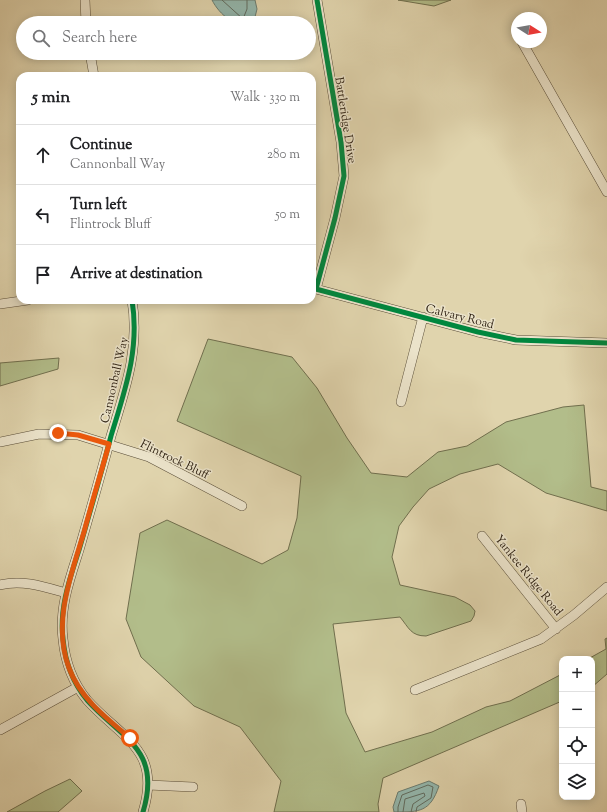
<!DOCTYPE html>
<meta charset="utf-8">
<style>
:root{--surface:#fff;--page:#f2f2f2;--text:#202124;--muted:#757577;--line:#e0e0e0}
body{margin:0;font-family:"Sorts Mill Goudy",serif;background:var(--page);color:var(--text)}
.controls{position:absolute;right:12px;bottom:12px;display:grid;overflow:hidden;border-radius:8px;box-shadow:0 2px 10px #0003}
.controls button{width:36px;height:36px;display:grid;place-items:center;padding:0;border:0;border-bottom:1px solid var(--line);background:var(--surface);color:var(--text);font:20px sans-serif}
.compass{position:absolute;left:511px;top:12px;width:36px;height:36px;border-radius:50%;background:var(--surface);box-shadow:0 2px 10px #0003;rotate:101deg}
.stop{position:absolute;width:12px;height:12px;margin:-9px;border:3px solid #ea580c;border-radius:50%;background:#fff}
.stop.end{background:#ea580c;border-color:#fff;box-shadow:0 1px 4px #0008}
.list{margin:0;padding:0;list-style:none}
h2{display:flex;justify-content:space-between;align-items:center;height:52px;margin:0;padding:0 16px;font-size:17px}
h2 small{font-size:13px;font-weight:400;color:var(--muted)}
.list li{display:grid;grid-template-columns:26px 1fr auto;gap:12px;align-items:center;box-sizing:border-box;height:60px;padding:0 16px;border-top:1px solid var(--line)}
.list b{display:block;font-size:15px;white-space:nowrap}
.list p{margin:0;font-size:13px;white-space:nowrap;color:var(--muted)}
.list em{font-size:13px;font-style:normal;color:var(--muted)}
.icon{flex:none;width:22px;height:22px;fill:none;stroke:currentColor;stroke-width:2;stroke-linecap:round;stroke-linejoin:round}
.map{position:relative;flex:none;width:607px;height:812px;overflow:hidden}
.search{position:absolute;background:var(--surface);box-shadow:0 2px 10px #0003;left:16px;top:16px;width:300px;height:44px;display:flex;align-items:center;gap:10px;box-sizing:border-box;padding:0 14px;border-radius:22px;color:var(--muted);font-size:15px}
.panel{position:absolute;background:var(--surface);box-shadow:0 2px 10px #0003;left:16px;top:72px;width:300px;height:232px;border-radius:12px}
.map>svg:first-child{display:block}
</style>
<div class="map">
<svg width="607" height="812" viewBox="0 0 607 812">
<rect width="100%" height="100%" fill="#e0d4ad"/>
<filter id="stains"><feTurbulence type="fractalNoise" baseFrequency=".005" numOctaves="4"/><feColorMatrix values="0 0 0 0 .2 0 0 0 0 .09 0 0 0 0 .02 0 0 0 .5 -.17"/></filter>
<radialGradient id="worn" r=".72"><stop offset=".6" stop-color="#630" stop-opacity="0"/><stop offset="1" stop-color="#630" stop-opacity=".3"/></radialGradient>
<path fill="#b2bd8a" stroke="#706f4e" d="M398 0H451L434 6Z
M208 339 292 357 317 388 347 438 371 473 407 477 438 452 467 446 506 422 563 407 584 405 591 487 607 491V511L546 493 498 464 460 474 429 489 413 507 399 526 392 557 400 585 455 597 470 605 475 611 474 616 471 621 426 636C411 636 409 628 400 617L333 624 346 713 365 752 432 732 486 707 510 701 562 674V701L383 778 378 804 379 812H274L281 781 240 727 194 706 141 657 126 619 140 533 167 520 262 564 288 550 297 518 301 476 177 421Z
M59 358 58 369 0 386V363Z
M607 638V674L592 687V659H588L606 649 605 639Z
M70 779 82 791 58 812H7L45 791Z"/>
<path fill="#94b8ae" stroke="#6b7c70" d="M212 0H255L257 9 254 21C237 31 219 14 212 0Z
M429 781 439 786C430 812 420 812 394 812L393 807 398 792Z"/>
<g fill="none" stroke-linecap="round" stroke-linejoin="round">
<path stroke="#616c60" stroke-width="1" d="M222 0 243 19 247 9V0
M398 812V807L402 795 428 785 433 787 431 798 417 807 416 812
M403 812 405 799 424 793 425 796 413 804 411 812"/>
<defs>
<path id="minor" d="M85 0 86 23
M522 42 607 192
M90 53 94 76
M312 288 478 332 516 340 607 343
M316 289 335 218 344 176 341 142 317 0
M132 300C140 349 125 390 111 436 101 474 90 512 79 550 70 578 59 608 63 639 65 661 73 683 87 700 122 739 162 749 143 812
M0 304 28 300
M401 402 423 317
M0 442 39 434 78 435 149 457 242 506
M482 536 556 629
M0 585C22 579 45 587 66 593
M415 690 541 639 574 615 607 587
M0 730 78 687
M148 785 193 787
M521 804 522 812"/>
</defs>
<use href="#minor" stroke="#5a4e39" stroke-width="10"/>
<use href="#minor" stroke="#ebe3ca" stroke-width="9"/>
<defs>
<path id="cycleway" d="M312 288 478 332 516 340 607 343
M316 289 335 218 344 176 341 142 317 0
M132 300C140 349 125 390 111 436 101 474 90 512 79 550 70 578 59 608 63 639 65 661 73 683 87 700 122 739 162 749 143 812"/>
</defs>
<use href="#cycleway" stroke="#ebe3ca" stroke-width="8"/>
<use href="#cycleway" stroke="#00873e" stroke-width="5"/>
</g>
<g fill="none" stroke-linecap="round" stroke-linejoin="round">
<path stroke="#ea580c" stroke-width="5" d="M58 433 78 435 109 444C101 473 92 502 84 532 71 575 52 623 69 668 80 698 106 718 130 738"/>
</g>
<g text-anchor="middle" stroke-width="3" stroke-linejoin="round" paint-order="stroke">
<g font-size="12" fill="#2e2112" stroke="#ebe3ca">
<text transform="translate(346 120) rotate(81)" y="4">Battleridge Drive</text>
<text transform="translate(460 316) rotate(14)" y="4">Calvary Road</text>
<text transform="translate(114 380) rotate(-77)" y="4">Cannonball Way</text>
<text transform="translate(175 459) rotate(26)" y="4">Flintrock Bluff</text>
<text transform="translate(529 575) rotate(51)" y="4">Yankee Ridge Road</text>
</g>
</g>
<rect width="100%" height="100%" filter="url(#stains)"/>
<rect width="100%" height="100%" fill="url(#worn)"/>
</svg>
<div class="controls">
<button>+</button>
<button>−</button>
<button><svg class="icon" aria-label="locate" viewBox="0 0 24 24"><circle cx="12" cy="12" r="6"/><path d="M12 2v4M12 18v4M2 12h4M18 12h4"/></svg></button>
<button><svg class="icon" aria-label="layers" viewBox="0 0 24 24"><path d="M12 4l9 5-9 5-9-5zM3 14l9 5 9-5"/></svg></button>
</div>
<svg class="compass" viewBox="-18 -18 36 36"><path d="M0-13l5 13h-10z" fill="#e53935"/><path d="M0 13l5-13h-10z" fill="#757577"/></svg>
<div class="stop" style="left:130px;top:738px"></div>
<div class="stop end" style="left:58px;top:433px"></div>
<div class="search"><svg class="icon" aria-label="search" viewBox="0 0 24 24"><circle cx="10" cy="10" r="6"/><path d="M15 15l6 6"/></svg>Search here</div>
<section class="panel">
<h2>5 min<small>Walk · 330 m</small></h2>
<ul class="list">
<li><svg class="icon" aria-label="ahead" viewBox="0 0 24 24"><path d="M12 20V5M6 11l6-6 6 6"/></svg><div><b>Continue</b><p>Cannonball Way</p></div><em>280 m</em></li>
<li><svg class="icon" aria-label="left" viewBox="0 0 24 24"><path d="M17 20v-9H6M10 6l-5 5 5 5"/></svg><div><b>Turn left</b><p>Flintrock Bluff</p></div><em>50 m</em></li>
<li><svg class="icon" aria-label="arrive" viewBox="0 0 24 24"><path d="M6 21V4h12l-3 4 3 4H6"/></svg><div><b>Arrive at destination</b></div></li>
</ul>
</section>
</div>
